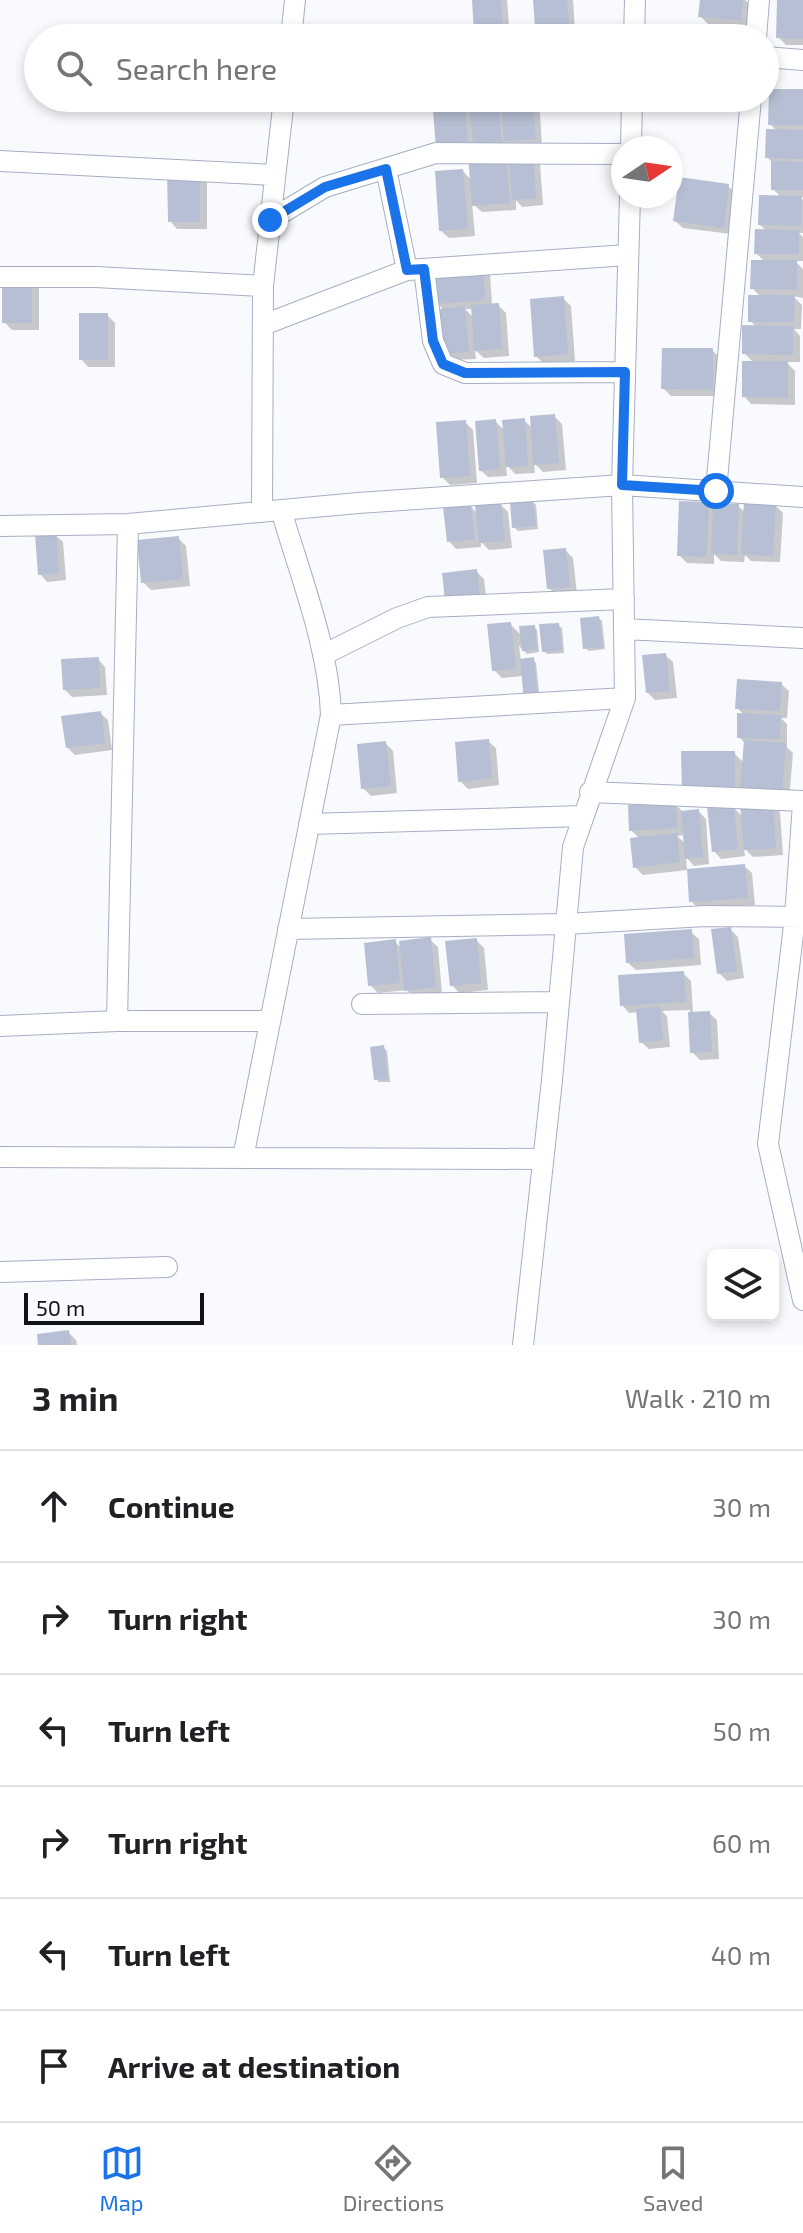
<!DOCTYPE html>
<meta charset="utf-8">
<style>
:root{--surface:#fff;--page:#f6f6f6;--text:#202124;--muted:#757577;--line:#e0e0e0;--accent:#1a73e8}
body{margin:0;font-family:"Exo 2",sans-serif;background:var(--page);color:var(--text)}
.controls{position:absolute;right:24px;bottom:24px;display:grid;overflow:hidden;border-radius:12px;box-shadow:0 4px 12px #0003}
.controls button{width:72px;height:72px;display:grid;place-items:center;padding:0;border:0;border-bottom:2px solid var(--line);background:var(--surface);color:var(--text);font:40px sans-serif}
.compass{position:absolute;left:611px;top:136px;width:72px;height:72px;border-radius:50%;background:var(--surface);box-shadow:0 4px 12px #0003;rotate:77deg}
.scale{position:absolute;left:24px;bottom:20px;width:180px;box-sizing:border-box;padding-left:8px;border:4px solid #11131b;border-top:0;font-size:22px;line-height:28px;white-space:nowrap;color:#11131b;-webkit-text-stroke:6px #f8fafe;paint-order:stroke}
.stop{position:absolute;width:24px;height:24px;margin:-18px;border:6px solid #1a73e8;border-radius:50%;background:#fff}
.stop.end{background:#1a73e8;border-color:#fff;box-shadow:0 2px 8px #0008}
.list{margin:0;padding:0;list-style:none}
h2{display:flex;justify-content:space-between;align-items:center;height:104px;margin:0;padding:0 32px;font-size:34px}
h2 small{font-size:26px;font-weight:400;color:var(--muted)}
.list li{display:grid;grid-template-columns:52px 1fr auto;gap:24px;align-items:center;box-sizing:border-box;height:112px;padding:0 32px;border-top:2px solid var(--line)}
.list b{display:block;font-size:30px;white-space:nowrap}
.list em{font-size:26px;font-style:normal;color:var(--muted)}
.icon{flex:none;width:44px;height:44px;fill:none;stroke:currentColor;stroke-width:2;stroke-linecap:round;stroke-linejoin:round}
.map{position:relative;flex:none;width:803px;height:1345px;overflow:hidden}
.search{position:absolute;background:var(--surface);box-shadow:0 4px 12px #0003;left:24px;right:24px;top:24px;height:88px;display:flex;align-items:center;gap:20px;box-sizing:border-box;padding:0 28px;border-radius:44px;color:var(--muted);font-size:30px}
.sheet{height:776px;background:var(--surface)}
nav{display:flex;justify-content:space-around;align-items:center;box-sizing:border-box;height:112px;border-top:2px solid var(--line);background:var(--surface);font-size:22px;color:var(--muted)}
nav a{display:grid;justify-items:center;gap:4px}
nav .on{color:var(--accent)}
.map>svg:first-child{display:block}
</style>
<div class="map">
<svg width="803" height="1345" viewBox="0 0 803 1345">
<rect width="100%" height="100%" fill="#f8fafe"/>
<path fill="#0003" fill-rule="evenodd" d="M474 0H507L510 38H483L476 32Z
M535 0H573L575 31 545 34 537 26Z
M702 0H745L750 4 748 26 708 24 700 16Z
M779 0H803V45H786L778 37Z
M803 91V197H800L803 200V233H799L803 237V261H795L803 269V298L793 296 802 305 801 329H794L800 336V362H786L795 371V405L751 404 744 396 754 363 744 353 757 327 750 321 761 297 752 288 765 262 756 253 767 231 760 225 781 197 773 189V163L767 157 777 131 770 124Z
M434 98H539L542 146 514 148 508 142V149L540 163 543 205 522 207 516 200V210L482 212 472 203 475 236 449 238 441 231 463 171 472 181 470 153Z
M199 172 207 179V229H177L170 221Z
M728 186 736 193 731 234 683 228 675 221Z
M435 268 490 272 492 306 498 305 506 313 509 356 484 358 475 350 476 359 450 360 445 311 437 303ZM465 309H473L474 318Z
M39 278V330H12L4 322Z
M563 298 571 306 575 361 544 364 536 356Z
M107 315 115 323V367H88L81 359Z
M712 350 720 358V396H671L663 388Z
M554 416 562 424 566 470 543 472 534 463 535 473 515 474 506 464 507 476 488 477 480 470 495 421 505 431 524 420 533 429Z
M465 422 473 430 477 483 450 485 442 477Z
M533 502 536 505 538 529 518 531 514 527Z
M500 504 508 512 512 548 489 550 481 542V547L456 549 449 541 470 506 478 514Z
M708 504 715 511 738 506 746 513 775 505 783 513 780 562 751 561 745 555 744 562 721 561 714 554V564L687 563 679 555Z
M55 535 63 542 66 580 47 582 40 574Z
M178 538 186 546 190 586 151 590 143 582Z
M565 550 573 558 577 594 557 596 549 588Z
M476 571 484 579 487 604 444 574Z
M599 618 602 621 605 649 589 651 585 648Z
M510 624 522 636 534 627 537 630 539 652 527 654 519 646 521 661 533 660 536 663 540 702 523 676 502 678 494 670Z
M558 625 562 628 564 653 547 654 544 651Z
M665 655 673 662 677 698 655 700 648 693Z
M98 659 105 667 107 695 72 697 64 689Z
M781 684 789 691 787 718H781L787 724V747L793 753 789 801 691 802 734 753 744 763 746 744 739 737 744 715 737 708Z
M100 713 108 720 112 750 75 755 67 747Z
M488 741 496 748 499 785 468 789 460 781Z
M385 743 393 751 397 793 371 796 363 788Z
M675 804 684 813 698 811 706 819 709 864 694 866 686 857 687 870 643 875 635 867 640 839 631 830ZM685 835 686 844 677 836Z
M772 804 780 812 783 855 753 857 744 848 745 856 721 859 714 851 733 807 743 817Z
M744 866 752 873 755 905 699 909 691 901Z
M730 929 738 937 744 978 727 981 719 973Z
M691 932 699 939 701 965 636 970 628 963Z
M430 940 438 947 442 994 414 997 407 990 378 993 370 985 395 942 402 949Z
M476 940 484 948 488 990 459 993 452 985Z
M683 973 691 981 693 1013H709L717 1020 719 1059 700 1060 692 1052 690 1010 662 1011 667 1016 670 1047 649 1049 641 1042 638 1012 629 1013 622 1005Z
M384 1048 387 1051 390 1082H379L376 1079Z
M68 1332 76 1340 77 1345H40Z"/>
<path fill="#b7bfd4" d="M472 0H501L503 30 474 33Z
M533 0H567L569 24 535 27Z
M700 0H743L741 20 698 17Z
M777 0H803V39L776 38Z
M769 89H803V125H768Z
M432 98H464L468 146 436 148Z
M469 98H498L502 142 473 144Z
M501 98H532L536 139 504 141Z
M766 129 803 130V159L765 158Z
M506 152 510 203 472 206 468 155Z
M533 153 536 198 512 200 509 155Z
M771 161 803 162V190H771Z
M167 169 200 170V222H168Z
M463 169 468 229 439 231 435 171Z
M679 177 729 184 724 228 673 221Z
M759 195 802 196 801 226 758 225Z
M755 229 799 230V254H754Z
M751 260H797V290L750 289Z
M483 262 485 300 436 304 433 266Z
M2 268H32V323H2Z
M748 295H795L794 322H748Z
M564 296 568 354 534 357 530 299Z
M499 303 502 349 474 351 471 305Z
M465 307 469 352 440 354 437 309Z
M79 313H108V360H79Z
M742 325 793 326V355L742 354Z
M662 348H713V390L661 389Z
M742 361H788V398L742 397Z
M555 414 559 463 533 465 530 416Z
M525 418 528 466 506 467 502 420Z
M496 419 500 469 479 471 475 421Z
M466 420 470 476 440 478 436 422Z
M533 500 536 526 512 528 510 502Z
M679 501 709 502 707 557 677 556Z
M744 501 776 503 773 556 741 554Z
M501 502 505 541 479 543 475 505Z
M713 503 739 504 737 555 711 554Z
M471 504 475 539 447 542 443 507Z
M56 533 59 573 38 575 35 534Z
M179 536 183 579 141 583 137 540Z
M566 548 570 587 547 589 543 550Z
M477 569 480 597 445 601 442 573Z
M599 616 603 647 583 649 580 618Z
M511 622 516 669 492 671 487 624Z
M559 623 562 650 542 652 539 624Z
M535 625 537 650 522 651 519 626Z
M666 653 670 691 646 693 642 655Z
M99 657 100 688 63 690 61 659Z
M534 657 538 700 524 701 520 659Z
M737 679 782 682 780 711 735 709Z
M101 711 105 743 66 748 61 716Z
M737 713 781 715 780 739 737 738Z
M489 739 492 778 458 782 455 742Z
M744 740 786 743 782 794 740 791Z
M386 741 391 786 361 789 357 744Z
M681 751H735V796L682 795Z
M676 802 677 828 629 831 628 805Z
M773 802 776 848 744 850 740 804Z
M734 805 738 849 712 852 707 807Z
M699 809 703 857 685 859 681 811Z
M677 833 680 862 633 868 630 838Z
M745 864 748 898 689 902 687 869Z
M731 927 737 971 717 974 711 929Z
M692 929 694 958 626 963 624 934Z
M431 937 436 987 404 991 399 941Z
M477 938 481 983 450 986 445 941Z
M396 939 400 983 368 986 364 943Z
M684 971 686 1002 620 1006 618 975Z
M660 1006 663 1040 639 1043 636 1009Z
M710 1011 712 1052 690 1053 688 1012Z
M384 1045 388 1079 374 1080 370 1047Z
M69 1330 71 1345H38L37 1334Z"/>
<g fill="none" stroke-linecap="round" stroke-linejoin="round">
<defs>
<path id="street" d="M291 38 295 0
M634 38 635 0
M756 38 759 0
M765 57 803 60
M631 148 632 98
M0 161 275 175
M386 169 407 270
M270 220 325 187 436 153 623 154
M424 269 433 341 443 364 465 373 625 372
M0 277H96L263 286 262 512
M263 286 284 98
M263 325 407 270 628 255
M716 491 751 98
M0 526 128 524 358 503 622 485 803 497
M624 629 803 638
M323 655 397 618 428 607 624 599
M331 715 625 698
M590 792 803 801
M803 804 795 917 768 1144 803 1300
M309 824 583 816
M288 929 566 924 705 916 803 917
M362 1004 559 1002
M117 1021 128 524
M0 1026 117 1021H270
M0 1157 543 1159
M243 1158 331 715C329 647 300 575 281 510
M0 1272 167 1267
M523 1345 552 1080 573 847 625 698 622 485 630 196"/>
</defs>
<use href="#street" stroke="#a6aec3" stroke-width="22"/>
<use href="#street" stroke="#fff" stroke-width="20"/>
</g>
<g fill="none" stroke-linecap="round" stroke-linejoin="round">
<path stroke="#1a73e8" stroke-width="10" d="M270 220 325 187 386 169 407 270 424 269 433 341 443 364 465 373 625 372 622 485 716 491"/>
</g>
</svg>
<div class="controls">
<button><svg class="icon" aria-label="layers" viewBox="0 0 24 24"><path d="M12 4l9 5-9 5-9-5zM3 14l9 5 9-5"/></svg></button>
</div>
<svg class="compass" viewBox="-18 -18 36 36"><path d="M0-13l5 13h-10z" fill="#e53935"/><path d="M0 13l5-13h-10z" fill="#757577"/></svg>
<div class="scale">50 m</div>
<div class="stop" style="left:716px;top:491px"></div>
<div class="stop end" style="left:270px;top:220px"></div>
<div class="search"><svg class="icon" aria-label="search" viewBox="0 0 24 24"><circle cx="10" cy="10" r="6"/><path d="M15 15l6 6"/></svg>Search here</div>
</div>
<section class="sheet">
<h2>3 min<small>Walk · 210 m</small></h2>
<ul class="list">
<li><svg class="icon" aria-label="ahead" viewBox="0 0 24 24"><path d="M12 20V5M6 11l6-6 6 6"/></svg><div><b>Continue</b></div><em>30 m</em></li>
<li><svg class="icon" aria-label="right" viewBox="0 0 24 24"><path d="M7 20v-9h11M14 6l5 5-5 5"/></svg><div><b>Turn right</b></div><em>30 m</em></li>
<li><svg class="icon" aria-label="left" viewBox="0 0 24 24"><path d="M17 20v-9H6M10 6l-5 5 5 5"/></svg><div><b>Turn left</b></div><em>50 m</em></li>
<li><svg class="icon" aria-label="right" viewBox="0 0 24 24"><path d="M7 20v-9h11M14 6l5 5-5 5"/></svg><div><b>Turn right</b></div><em>60 m</em></li>
<li><svg class="icon" aria-label="left" viewBox="0 0 24 24"><path d="M17 20v-9H6M10 6l-5 5 5 5"/></svg><div><b>Turn left</b></div><em>40 m</em></li>
<li><svg class="icon" aria-label="arrive" viewBox="0 0 24 24"><path d="M6 21V4h12l-3 4 3 4H6"/></svg><div><b>Arrive at destination</b></div></li>
</ul>
</section>
<nav>
<a class="on"><svg class="icon" aria-label="map" viewBox="0 0 24 24"><path d="M3 6l6-2 6 2 6-2v14l-6 2-6-2-6 2zM9 4v14M15 6v14"/></svg>Map</a>
<a><svg class="icon" aria-label="directions" viewBox="0 0 24 24"><path d="M12 3l9 9-9 9-9-9zM9 14v-3h6M13 9l2 2-2 2"/></svg>Directions</a>
<a><svg class="icon" aria-label="saved" viewBox="0 0 24 24"><path d="M7 4h10v16l-5-4-5 4z"/></svg>Saved</a>
</nav>
